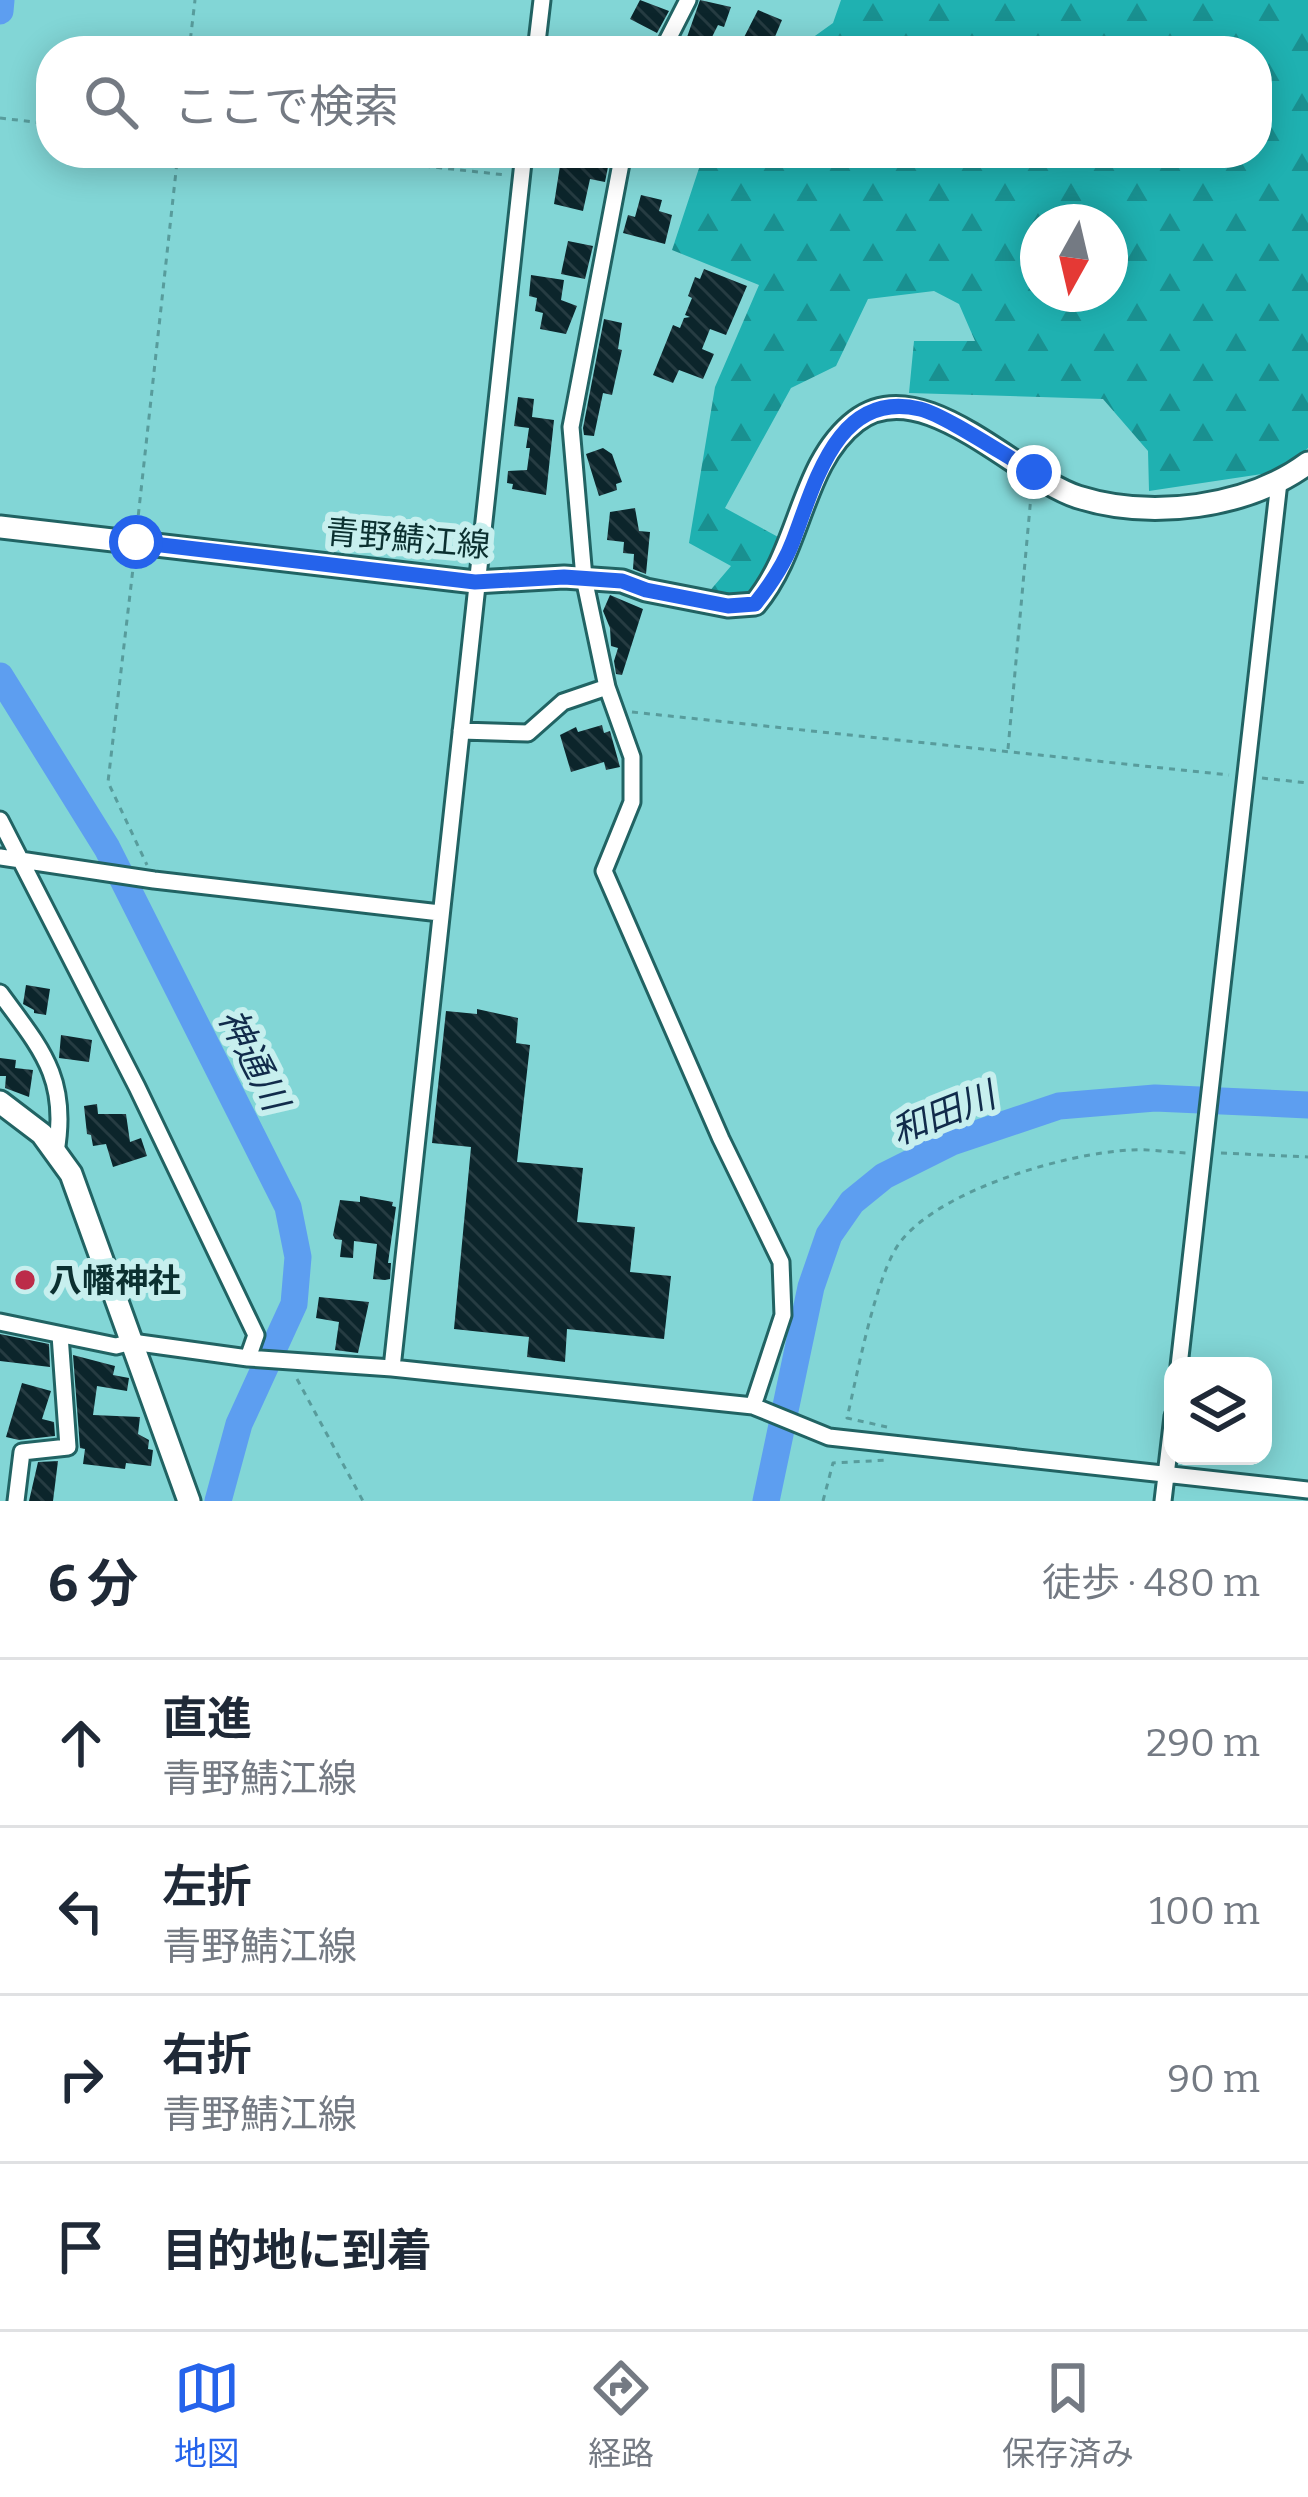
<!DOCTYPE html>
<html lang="ja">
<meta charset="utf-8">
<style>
:root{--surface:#fff;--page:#f6f6f7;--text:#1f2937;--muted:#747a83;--line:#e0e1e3;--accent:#2563eb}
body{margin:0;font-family:Bitter,"Noto Sans JP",serif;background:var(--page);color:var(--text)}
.controls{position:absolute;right:36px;bottom:36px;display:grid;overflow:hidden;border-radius:24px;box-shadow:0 6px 30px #0003}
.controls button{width:108px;height:108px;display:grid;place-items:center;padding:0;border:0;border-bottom:3px solid var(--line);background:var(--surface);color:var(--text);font:60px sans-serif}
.compass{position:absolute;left:1020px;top:204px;width:108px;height:108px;border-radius:50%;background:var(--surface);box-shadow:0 6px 30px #0003;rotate:188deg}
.stop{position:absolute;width:36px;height:36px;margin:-27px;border:9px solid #2563eb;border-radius:50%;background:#fff}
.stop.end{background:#2563eb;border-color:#fff;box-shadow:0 3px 12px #0008}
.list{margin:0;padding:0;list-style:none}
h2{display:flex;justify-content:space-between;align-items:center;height:156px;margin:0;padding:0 48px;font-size:51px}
h2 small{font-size:39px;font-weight:400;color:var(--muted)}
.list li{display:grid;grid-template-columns:78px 1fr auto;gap:36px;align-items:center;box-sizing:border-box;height:168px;padding:0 48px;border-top:3px solid var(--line)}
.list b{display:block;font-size:45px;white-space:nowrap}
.list p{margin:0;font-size:39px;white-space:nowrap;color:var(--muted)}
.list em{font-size:39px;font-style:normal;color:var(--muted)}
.icon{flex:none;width:66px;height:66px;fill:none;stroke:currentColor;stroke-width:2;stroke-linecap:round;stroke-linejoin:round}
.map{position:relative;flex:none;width:1308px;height:1501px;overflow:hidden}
.search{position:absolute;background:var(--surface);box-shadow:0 6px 30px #0003;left:36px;right:36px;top:36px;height:132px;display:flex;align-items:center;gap:30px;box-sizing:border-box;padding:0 42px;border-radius:48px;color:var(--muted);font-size:45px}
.sheet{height:828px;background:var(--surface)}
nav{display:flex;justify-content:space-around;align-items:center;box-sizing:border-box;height:168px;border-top:3px solid var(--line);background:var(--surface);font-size:33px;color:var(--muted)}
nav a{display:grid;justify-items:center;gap:6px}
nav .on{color:var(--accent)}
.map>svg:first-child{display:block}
</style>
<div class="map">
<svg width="1308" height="1501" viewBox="0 0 1308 1501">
<defs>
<pattern id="forest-firs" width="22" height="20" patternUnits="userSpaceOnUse" patternTransform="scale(3)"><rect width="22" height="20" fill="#1fb1b1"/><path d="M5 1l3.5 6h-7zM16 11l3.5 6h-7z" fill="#199090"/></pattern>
<pattern id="building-back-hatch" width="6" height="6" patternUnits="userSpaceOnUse" patternTransform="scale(3)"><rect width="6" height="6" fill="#0c252b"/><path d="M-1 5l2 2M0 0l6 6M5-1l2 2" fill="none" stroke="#263c42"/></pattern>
</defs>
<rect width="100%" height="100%" fill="#82d6d6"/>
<path fill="url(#forest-firs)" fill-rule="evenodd" d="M841 0H1308V448L1282 471 1149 491 1148 451 1103 399 909 393 914 341H975L959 304 934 291 868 299 836 366 791 388 725 508 780 538 774 572 742 597 708 593 731 566 689 543 715 387 759 285 672 250 704 153H1257V51H794L833 23ZM1038 222H1110V294H1038Z"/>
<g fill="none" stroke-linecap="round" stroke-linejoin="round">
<path stroke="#5d9ef0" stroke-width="27" d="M0 11 1 0
M0 676 107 848 288 1207 298 1257 294 1304 239 1424 218 1501
M766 1501 811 1287 829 1235 852 1202 884 1176 952 1142 1059 1106 1155 1098 1308 1105"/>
</g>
<path fill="url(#building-back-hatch)" d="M640 0 669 11 657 33 630 19Z
M700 0 731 7 724 27 718 25 706 49 686 40Z
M758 10 782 20 774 39 781 43 778 51H737Z
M562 153 609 162 605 182 590 179 583 211 554 204Z
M641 195 662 200 659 211 672 215 665 244 623 233 628 215 635 217Z
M568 241 593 246 585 279 561 274Z
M704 269 747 286 726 335 710 329 702 349 714 354 703 379 679 370 673 383 653 375 673 325 680 328 684 318 690 317 685 315 692 298 688 296 695 277 700 279Z
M531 275 564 280 561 300 577 306 566 334 540 329 543 313 535 311 537 298 529 296Z
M604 319 622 323 618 349 622 350 612 395 603 393 594 436 584 435 583 428Z
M518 397 534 399 532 417 554 420 546 495 512 489 513 484 507 483 508 471 527 470 530 448H526L529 428 514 426Z
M603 448 612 454 622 482 616 484 617 490 599 496 586 454Z
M635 508 639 531 650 532 646 574 633 569 634 554 623 553 624 542 607 540 610 512Z
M610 595 643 609 622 675 616 674 614 661 618 648 611 646 610 628 603 611Z
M602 725 604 733 610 731 620 767 606 770 604 762 571 772 560 735 576 727 578 732Z
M26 985 50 989 46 1015 34 1013V1010L23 1004Z
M477 1009 518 1018 516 1043 530 1045 517 1162 583 1168 577 1222 635 1227 630 1272 671 1276 664 1339 567 1329 565 1362 527 1357 529 1337 454 1329 471 1147 432 1143 446 1011 477 1014Z
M61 1035 92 1040 89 1062 59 1058Z
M0 1058 16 1060 15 1068 33 1070 29 1097 5 1088 6 1076H0Z
M97 1104 98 1114H126L130 1142 141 1138 147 1156 113 1167 106 1144 93 1146 91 1135 87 1134 84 1106Z
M360 1196 393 1202 392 1206 396 1207 388 1263H391L390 1279 385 1280 373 1279 377 1244 354 1241 353 1258 340 1257 342 1240 335 1239 333 1235 340 1200 360 1202Z
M319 1297 369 1302 358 1353 335 1350 339 1322 316 1318Z
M0 1334 49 1344 50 1367 0 1361Z
M73 1355 115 1366 113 1375 129 1378 127 1391 97 1386 93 1415 140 1417 138 1434 149 1440 148 1449 153 1450 151 1466 126 1463 125 1469 83 1464 85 1449 80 1448Z
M22 1383 51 1391 42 1419 54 1422 55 1436 19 1440 6 1437Z
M58 1461 53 1501H29L38 1462Z"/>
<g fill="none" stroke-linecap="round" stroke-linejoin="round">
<defs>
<path id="minor" d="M536 51 542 0
M662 51 688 0
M623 153 571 427 584 578 607 687 632 757V802L604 871 721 1139 781 1262 783 1315 753 1406
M461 731 528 733 563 702 607 687
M0 820 137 1087 256 1335 248 1358
M0 857 154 880 440 913
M0 993C40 1048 69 1077 56 1152
M0 1322 116 1346 132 1342 248 1358 392 1368 753 1406 829 1437 1308 1490
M1179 1366 1279 482
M392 1368 524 153
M16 1501 22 1452 68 1447 60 1335
M1163 1501 1173 1416"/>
<path id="major" d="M0 527 475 582 564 577 622 581 646 590 728 606 755 604C802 548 801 463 856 421 922 370 1016 477 1078 497 1151 520 1247 508 1308 463
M0 1102 42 1134 71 1174 189 1501"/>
</defs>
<use href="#minor" stroke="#216363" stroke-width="21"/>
<use href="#major" stroke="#216363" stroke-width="27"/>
<path stroke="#589c9c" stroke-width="3" stroke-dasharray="6 6" stroke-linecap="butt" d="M189 51 195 0
M0 118 51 124
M305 153 506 175
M137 527 178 153
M134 560 108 782 147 865
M632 712 1229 775
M1008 749 1031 496
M1262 778 1308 783
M1221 1153 1308 1157
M297 1379 363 1501
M887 1427 847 1418C857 1376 876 1272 901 1241 942 1189 1067 1153 1131 1150 1149 1149 1168 1152 1186 1153
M823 1501 833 1463 888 1460"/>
<use href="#minor" stroke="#fff" stroke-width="15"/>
<use href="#major" stroke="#fff" stroke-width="21"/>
</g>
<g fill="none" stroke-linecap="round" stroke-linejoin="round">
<path stroke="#2563eb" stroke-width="15" d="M136 542 475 582 564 577 622 581 646 590 728 606 755 604C771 584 784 565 793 541 815 484 837 389 920 409 945 415 1007 457 1034 472"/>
</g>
<circle fill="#bc2c49" stroke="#c7efee" stroke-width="4.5" cx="25" cy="1280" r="12"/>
<g text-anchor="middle" stroke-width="12" stroke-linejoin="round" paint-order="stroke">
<g font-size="33" fill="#0b3030" stroke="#c7efee">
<text transform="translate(408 538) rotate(5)" y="12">青野鯖江線</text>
</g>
<g font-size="33" font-weight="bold" fill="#0b3030" stroke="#c7efee" text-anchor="start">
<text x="49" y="1292">八幡神社</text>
</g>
<g font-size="36" font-style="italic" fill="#112b4b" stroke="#c7efee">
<text transform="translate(254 1059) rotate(63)" y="13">神通川</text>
<text transform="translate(943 1113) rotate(-22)" y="13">和田川</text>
</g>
</g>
</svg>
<div class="controls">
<button><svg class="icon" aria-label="layers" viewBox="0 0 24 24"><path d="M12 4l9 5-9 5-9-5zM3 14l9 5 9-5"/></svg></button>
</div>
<svg class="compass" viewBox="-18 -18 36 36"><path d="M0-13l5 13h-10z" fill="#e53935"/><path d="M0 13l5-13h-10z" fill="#747a83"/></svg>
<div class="stop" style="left:136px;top:542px"></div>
<div class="stop end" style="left:1034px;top:472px"></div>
<div class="search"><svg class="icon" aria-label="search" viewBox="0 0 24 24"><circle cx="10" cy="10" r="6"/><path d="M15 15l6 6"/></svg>ここで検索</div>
</div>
<section class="sheet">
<h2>6 分<small>徒歩 · 480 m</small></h2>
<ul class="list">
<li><svg class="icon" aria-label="ahead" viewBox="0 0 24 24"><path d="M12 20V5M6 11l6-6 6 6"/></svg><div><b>直進</b><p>青野鯖江線</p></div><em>290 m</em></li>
<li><svg class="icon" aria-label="left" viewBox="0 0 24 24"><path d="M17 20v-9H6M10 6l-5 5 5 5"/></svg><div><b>左折</b><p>青野鯖江線</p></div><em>100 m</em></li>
<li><svg class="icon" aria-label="right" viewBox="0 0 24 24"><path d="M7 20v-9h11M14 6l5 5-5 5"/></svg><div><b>右折</b><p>青野鯖江線</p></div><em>90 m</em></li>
<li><svg class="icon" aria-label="arrive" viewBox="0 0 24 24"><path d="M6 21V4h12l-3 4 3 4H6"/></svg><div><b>目的地に到着</b></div></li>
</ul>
</section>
<nav>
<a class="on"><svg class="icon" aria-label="map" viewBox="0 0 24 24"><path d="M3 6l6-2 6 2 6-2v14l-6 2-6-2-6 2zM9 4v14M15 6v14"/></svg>地図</a>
<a><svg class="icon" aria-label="directions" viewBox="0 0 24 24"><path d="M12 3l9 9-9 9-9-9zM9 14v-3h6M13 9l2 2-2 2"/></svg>経路</a>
<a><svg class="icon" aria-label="saved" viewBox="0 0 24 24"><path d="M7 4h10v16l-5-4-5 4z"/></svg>保存済み</a>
</nav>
